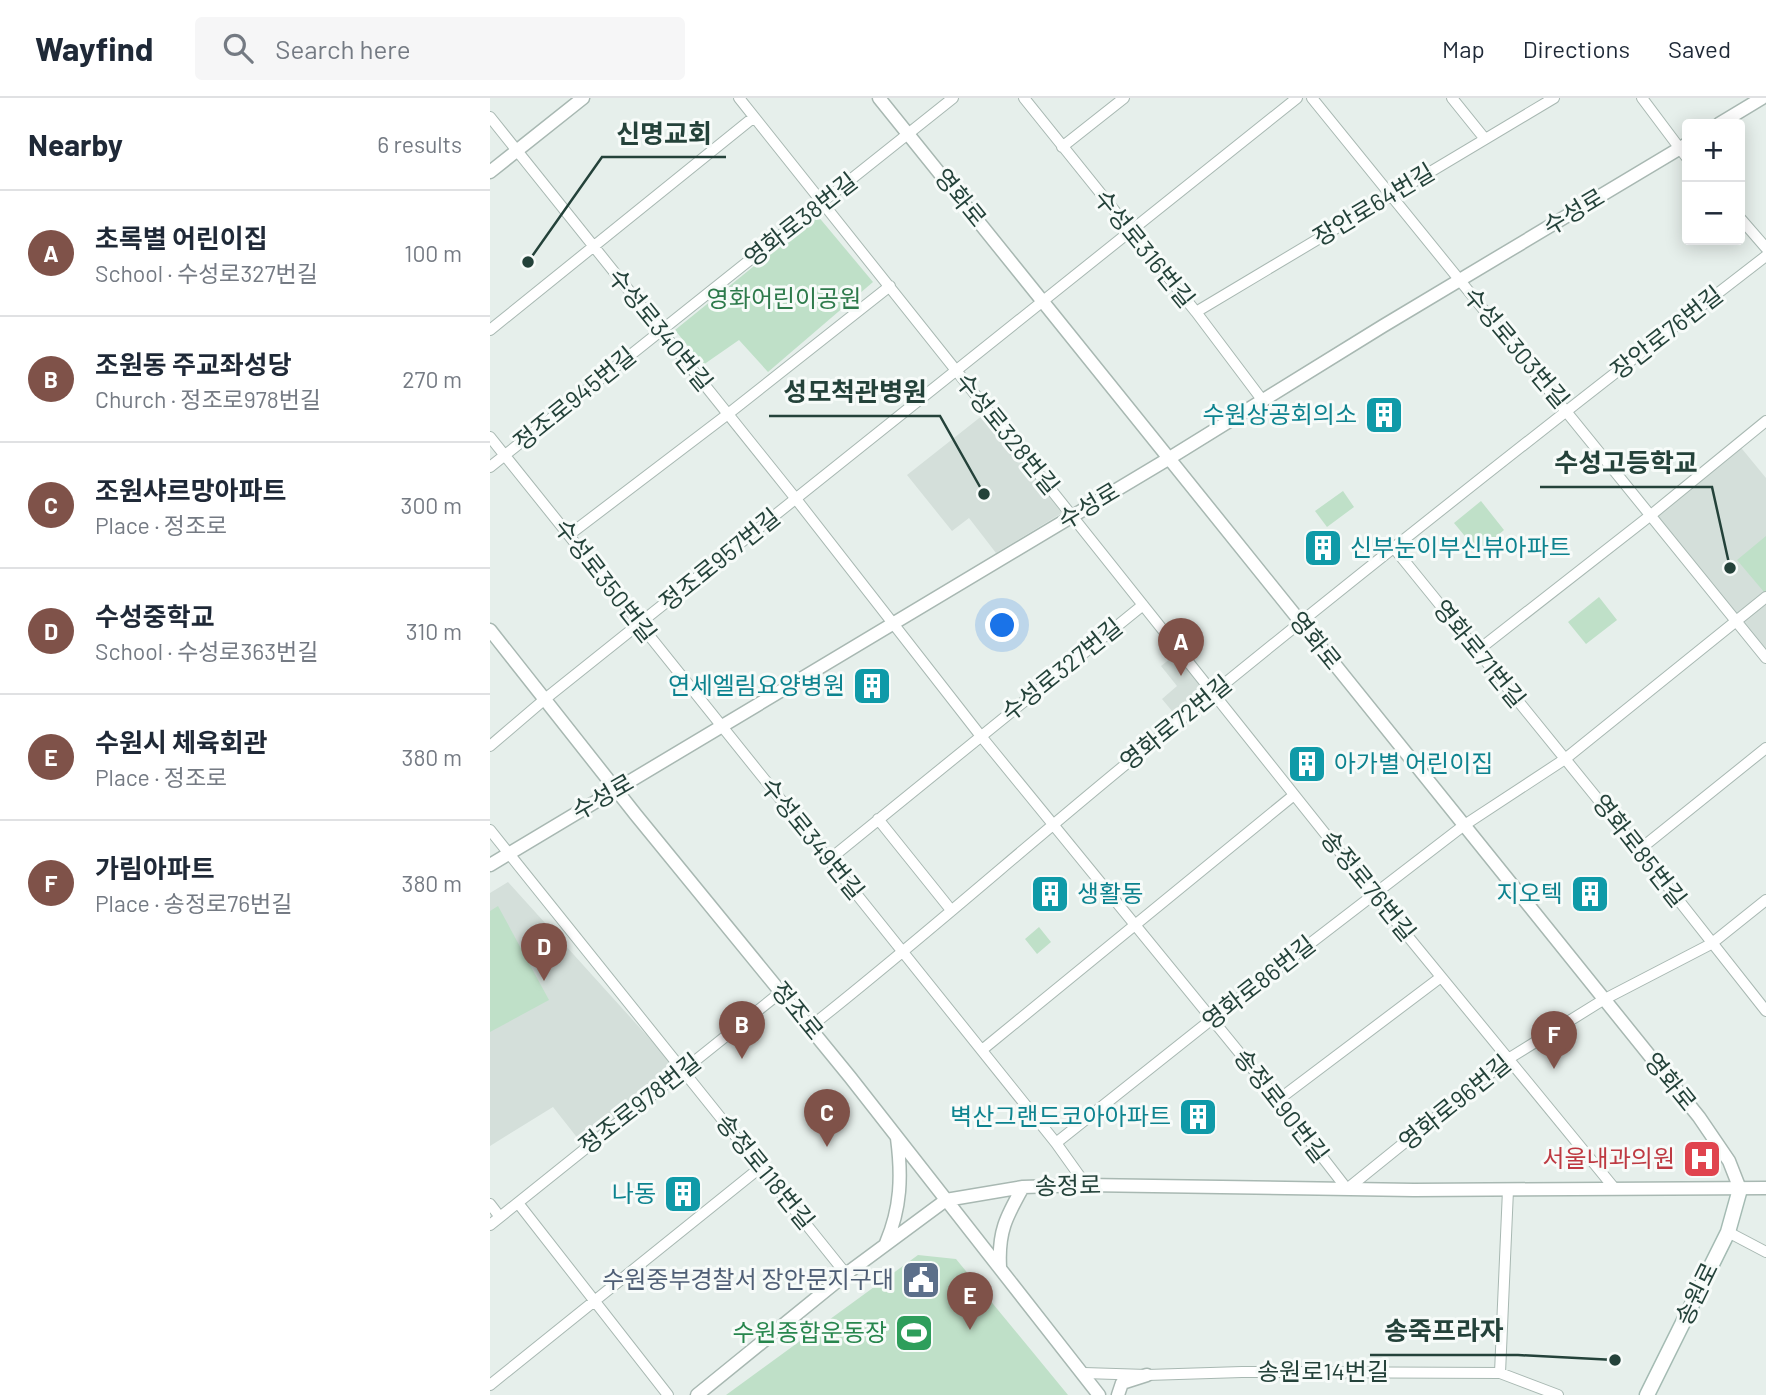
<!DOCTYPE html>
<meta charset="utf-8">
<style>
:root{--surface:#fff;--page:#f6f6f7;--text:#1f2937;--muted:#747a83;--line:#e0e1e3;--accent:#7f5249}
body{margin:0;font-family:Barlow,"Noto Sans KR",sans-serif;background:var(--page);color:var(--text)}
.controls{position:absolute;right:21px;top:21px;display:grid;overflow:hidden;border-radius:7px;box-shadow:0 4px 18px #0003}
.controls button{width:63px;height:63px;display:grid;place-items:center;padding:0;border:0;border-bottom:2px solid var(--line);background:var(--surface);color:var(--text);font:35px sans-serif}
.you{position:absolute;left:513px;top:528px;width:24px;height:24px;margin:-18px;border:5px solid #fff;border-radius:50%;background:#1a73e8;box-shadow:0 0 0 10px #1a73e833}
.badge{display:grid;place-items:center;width:46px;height:46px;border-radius:50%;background:var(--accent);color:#fff;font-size:23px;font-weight:700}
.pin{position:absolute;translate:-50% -58px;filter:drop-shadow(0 2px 4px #0008)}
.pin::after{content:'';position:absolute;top:37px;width:24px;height:21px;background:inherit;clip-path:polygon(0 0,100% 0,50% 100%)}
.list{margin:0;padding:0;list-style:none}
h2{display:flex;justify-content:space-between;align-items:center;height:91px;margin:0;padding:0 28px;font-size:30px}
h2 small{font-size:23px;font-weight:400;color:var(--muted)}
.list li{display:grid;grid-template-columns:46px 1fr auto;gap:21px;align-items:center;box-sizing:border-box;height:126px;padding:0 28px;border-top:2px solid var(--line)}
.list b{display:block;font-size:26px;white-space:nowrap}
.list p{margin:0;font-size:23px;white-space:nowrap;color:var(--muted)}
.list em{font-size:23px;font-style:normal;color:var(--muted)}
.icon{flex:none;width:38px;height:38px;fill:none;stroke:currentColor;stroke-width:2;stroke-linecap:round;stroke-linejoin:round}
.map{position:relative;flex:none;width:1276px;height:1297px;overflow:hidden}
header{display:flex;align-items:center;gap:42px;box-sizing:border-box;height:98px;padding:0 35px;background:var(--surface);border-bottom:2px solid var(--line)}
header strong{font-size:33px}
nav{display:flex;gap:38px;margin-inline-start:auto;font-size:24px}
.search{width:490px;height:63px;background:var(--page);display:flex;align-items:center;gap:18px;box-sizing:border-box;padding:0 24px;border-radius:7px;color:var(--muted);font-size:26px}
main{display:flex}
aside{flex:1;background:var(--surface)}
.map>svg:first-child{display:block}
</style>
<header>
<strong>Wayfind</strong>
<div class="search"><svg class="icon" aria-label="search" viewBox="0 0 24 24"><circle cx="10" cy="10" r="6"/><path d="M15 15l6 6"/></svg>Search here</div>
<nav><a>Map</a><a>Directions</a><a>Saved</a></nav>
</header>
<main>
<aside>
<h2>Nearby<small>6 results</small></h2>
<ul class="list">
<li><span class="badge">A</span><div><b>초록별 어린이집</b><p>School · 수성로327번길</p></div><em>100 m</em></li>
<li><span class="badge">B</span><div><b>조원동 주교좌성당</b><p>Church · 정조로978번길</p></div><em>270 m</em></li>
<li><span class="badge">C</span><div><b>조원샤르망아파트</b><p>Place · 정조로</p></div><em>300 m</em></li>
<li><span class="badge">D</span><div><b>수성중학교</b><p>School · 수성로363번길</p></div><em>310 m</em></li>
<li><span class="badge">E</span><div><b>수원시 체육회관</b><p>Place · 정조로</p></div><em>380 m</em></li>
<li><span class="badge">F</span><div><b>가림아파트</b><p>Place · 송정로76번길</p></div><em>380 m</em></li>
</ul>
</aside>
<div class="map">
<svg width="1276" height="1297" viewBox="0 0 1276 1297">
<rect width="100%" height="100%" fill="#e6efeb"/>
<path fill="#d4dfda" d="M493 317 572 415 506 455 479 420 462 433 417 377Z
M1248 346 1276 380V560L1161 417Z
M686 556 717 595 687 619 672 601 687 588 671 568Z
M18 784 188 972 93 1047 63 1009 0 1048V795Z"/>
<path fill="#bfe0c8" d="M327 117 383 184 278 274 249 242 213 267 185 232Z
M853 393 864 409 837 429 825 413Z
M991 403 1014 432 988 454 964 425Z
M1276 438V493L1274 494 1247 462Z
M1109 499 1127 522 1096 546 1078 524Z
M8 808 59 902 0 934V813Z
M549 829 561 844 547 856 535 841Z
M428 1157 466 1161 578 1297H236Z"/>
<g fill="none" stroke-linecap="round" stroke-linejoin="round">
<defs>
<path id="minor" d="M249 0 884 797 1125 1091
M534 0 706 214 773 303
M822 0 1276 560
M962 0 995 41
M1152 0 1197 60
M0 19 306 401 490 637 788 1002 857 1091 1018 961 1113 902 1221 846 1276 802
M572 49 634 0
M1250 120 1276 150
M706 214 1064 0
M0 232 264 19
M0 339 566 1045 596 1087
M0 369 463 0
M79 437 238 316 400 188
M904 450 1149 752 1276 913
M987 553 1161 417 1276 323
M0 648 55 601 807 0
M388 721 461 812
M0 732 356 1176
M1149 752 1276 650
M340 761 653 507
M320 929C433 840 540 744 652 653 857 485 1066 320 1276 158
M492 952 804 697
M788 1002 951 879
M566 1045 722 921 973 728 1075 661 1276 499
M28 1105 178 1297
M0 1106 10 1119
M0 1127 291 894
M1238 1134 1276 1154
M594 1275 657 1277 752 1274 1010 1275 1068 1297
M1010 1275 1018 1092
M0 1287 271 1069"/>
<path id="tertiary" d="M389 0 1209 1019 1239 1063 1250 1091
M1229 26 1272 0
M0 74 93 0
M0 532 146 717 360 979 609 1297
M0 767 678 361 893 228 1197 46
M396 1145C411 1110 412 1078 407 1040
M510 1169C508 1134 516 1119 533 1089
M207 1297 356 1176 456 1102 533 1089 596 1087 924 1092 1276 1090
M628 1297 632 1285 657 1277"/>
<path id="secondary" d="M1157 1297 1238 1134 1250 1091"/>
</defs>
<use href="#minor" stroke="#a8b8b2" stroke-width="12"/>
<use href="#tertiary" stroke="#a8b8b2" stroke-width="15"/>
<use href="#secondary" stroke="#a4bbb3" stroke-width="17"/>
<use href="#minor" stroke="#fff" stroke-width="10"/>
<use href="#tertiary" stroke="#fff" stroke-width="12"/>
<use href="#secondary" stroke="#fff" stroke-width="14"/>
</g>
<defs>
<symbol id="building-square" viewBox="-11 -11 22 22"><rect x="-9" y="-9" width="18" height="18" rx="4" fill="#0f9aa8" stroke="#f7fbf9"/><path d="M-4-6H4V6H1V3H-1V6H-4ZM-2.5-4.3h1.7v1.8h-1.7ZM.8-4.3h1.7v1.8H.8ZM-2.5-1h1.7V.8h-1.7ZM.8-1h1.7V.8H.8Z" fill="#fff"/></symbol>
<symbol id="hospital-square" viewBox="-11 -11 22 22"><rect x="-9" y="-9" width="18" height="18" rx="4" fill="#e0444e" stroke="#f7fbf9"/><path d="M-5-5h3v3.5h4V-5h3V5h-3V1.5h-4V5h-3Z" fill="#fff"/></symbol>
<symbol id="civic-square" viewBox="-11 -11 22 22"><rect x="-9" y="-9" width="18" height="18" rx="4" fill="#5c6f8a" stroke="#f7fbf9"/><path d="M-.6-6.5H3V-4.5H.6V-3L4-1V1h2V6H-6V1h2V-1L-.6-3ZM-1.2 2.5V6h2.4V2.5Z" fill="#fff"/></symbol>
<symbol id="stadium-square" viewBox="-11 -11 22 22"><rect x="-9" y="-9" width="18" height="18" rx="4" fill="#2e9e5b" stroke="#f7fbf9"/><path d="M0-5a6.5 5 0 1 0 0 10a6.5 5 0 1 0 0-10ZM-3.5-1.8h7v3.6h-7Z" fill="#fff"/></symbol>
</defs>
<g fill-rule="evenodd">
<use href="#building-square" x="872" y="295" width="44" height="44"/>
<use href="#building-square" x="811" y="428" width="44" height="44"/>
<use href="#building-square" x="360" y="566" width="44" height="44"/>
<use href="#building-square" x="795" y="644" width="44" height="44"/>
<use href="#building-square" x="538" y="774" width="44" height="44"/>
<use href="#building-square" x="1078" y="774" width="44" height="44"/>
<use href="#building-square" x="686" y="997" width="44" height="44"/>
<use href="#hospital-square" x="1190" y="1039" width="44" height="44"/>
<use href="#building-square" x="171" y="1074" width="44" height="44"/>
<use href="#civic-square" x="409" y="1160" width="44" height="44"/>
<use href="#stadium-square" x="402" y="1213" width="44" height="44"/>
</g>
<g text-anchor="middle" stroke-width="6" stroke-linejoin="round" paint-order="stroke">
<g font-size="24" fill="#24423a" stroke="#f7fbf9">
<text transform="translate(470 100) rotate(51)" y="8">영화로</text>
<text transform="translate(884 107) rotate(-31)" y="8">장안로64번길</text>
<text transform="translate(1084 114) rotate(-31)" y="8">수성로</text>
<text transform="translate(311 122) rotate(-38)" y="8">영화로38번길</text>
<text transform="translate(654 151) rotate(51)" y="8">수성로316번길</text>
<text transform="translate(170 232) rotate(51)" y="8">수성로340번길</text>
<text transform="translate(1177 235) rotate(-38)" y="8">장안로76번길</text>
<text transform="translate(1026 250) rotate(50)" y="8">수성로303번길</text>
<text transform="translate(85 301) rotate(-39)" y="8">정조로945번길</text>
<text transform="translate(517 336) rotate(51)" y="8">수성로328번길</text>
<text transform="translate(599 408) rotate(-31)" y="8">수성로</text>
<text transform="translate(230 462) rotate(-39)" y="8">정조로957번길</text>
<text transform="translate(115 483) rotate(52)" y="8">수성로350번길</text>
<text transform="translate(825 543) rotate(51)" y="8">영화로</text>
<text transform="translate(989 556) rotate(51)" y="8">영화로71번길</text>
<text transform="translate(572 572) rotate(-39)" y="8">수성로327번길</text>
<text transform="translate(686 625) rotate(-39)" y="8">영화로72번길</text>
<text transform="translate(113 699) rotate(-30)" y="8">수성로</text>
<text transform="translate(322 741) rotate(51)" y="8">수성로349번길</text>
<text transform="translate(1149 753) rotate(52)" y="8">영화로85번길</text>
<text transform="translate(878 788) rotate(51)" y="8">송정로76번길</text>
<text transform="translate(769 885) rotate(-38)" y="8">영화로86번길</text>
<text transform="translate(307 913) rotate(51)" y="8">정조로</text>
<text transform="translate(1180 984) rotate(51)" y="8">영화로</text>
<text transform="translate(965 1005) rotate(-39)" y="8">영화로96번길</text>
<text transform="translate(150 1006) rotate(-38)" y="8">정조로978번길</text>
<text transform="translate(791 1008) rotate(52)" y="8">송정로90번길</text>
<text transform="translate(275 1074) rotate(51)" y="8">송정로118번길</text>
<text transform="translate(578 1088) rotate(-1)" y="8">송정로</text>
<text transform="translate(1207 1196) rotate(-64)" y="8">송원로</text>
<text x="833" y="1282">송원로14번길</text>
</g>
<g font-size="24" fill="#2d7a4b" stroke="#f7fbf9">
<text x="294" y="209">영화어린이공원</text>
</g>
<g font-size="24" fill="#0d838f" stroke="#f7fbf9" text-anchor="end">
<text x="867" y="325">수원상공회의소</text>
<text x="860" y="458" text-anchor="start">신부눈이부신뷰아파트</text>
<text x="355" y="596">연세엘림요양병원</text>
<text x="844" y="674" text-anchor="start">아가별 어린이집</text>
<text x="587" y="804" text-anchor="start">생활동</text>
<text x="1073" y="804">지오텍</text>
<text x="681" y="1027">벽산그랜드코아아파트</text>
<text x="166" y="1104">나동</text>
</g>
<g font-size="24" fill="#be3a42" stroke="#f7fbf9" text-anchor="end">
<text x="1185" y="1069">서울내과의원</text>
</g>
<g font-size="24" fill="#4e5e75" stroke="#f7fbf9" text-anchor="end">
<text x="404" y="1190">수원중부경찰서 장안문지구대</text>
</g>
<g font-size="24" fill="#27864d" stroke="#f7fbf9" text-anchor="end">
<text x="397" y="1243">수원종합운동장</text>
</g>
</g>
<path fill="none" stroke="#24423a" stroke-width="2.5" d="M38 164L112 59H236M494 396L450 318H279M1240 470L1222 389H1050M1125 1262L1028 1257H880"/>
<g fill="#24423a" stroke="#f7fbf9" stroke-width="2.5">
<circle cx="38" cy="164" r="7"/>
<circle cx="494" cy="396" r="7"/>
<circle cx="1240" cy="470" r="7"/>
<circle cx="1125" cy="1262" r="7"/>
</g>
<g font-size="26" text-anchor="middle" font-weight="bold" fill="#24423a" stroke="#f7fbf9" stroke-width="6" stroke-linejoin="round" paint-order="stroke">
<text x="174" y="45">신명교회</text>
<text x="365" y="303">성모척관병원</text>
<text x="1136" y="374">수성고등학교</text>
<text x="954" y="1242">송죽프라자</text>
</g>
</svg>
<div class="controls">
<button>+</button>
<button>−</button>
</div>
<div class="you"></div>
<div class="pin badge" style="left:691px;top:578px">A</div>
<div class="pin badge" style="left:252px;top:961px">B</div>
<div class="pin badge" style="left:337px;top:1049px">C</div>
<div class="pin badge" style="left:54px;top:883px">D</div>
<div class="pin badge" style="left:480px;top:1232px">E</div>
<div class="pin badge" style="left:1064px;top:971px">F</div>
</div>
</main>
